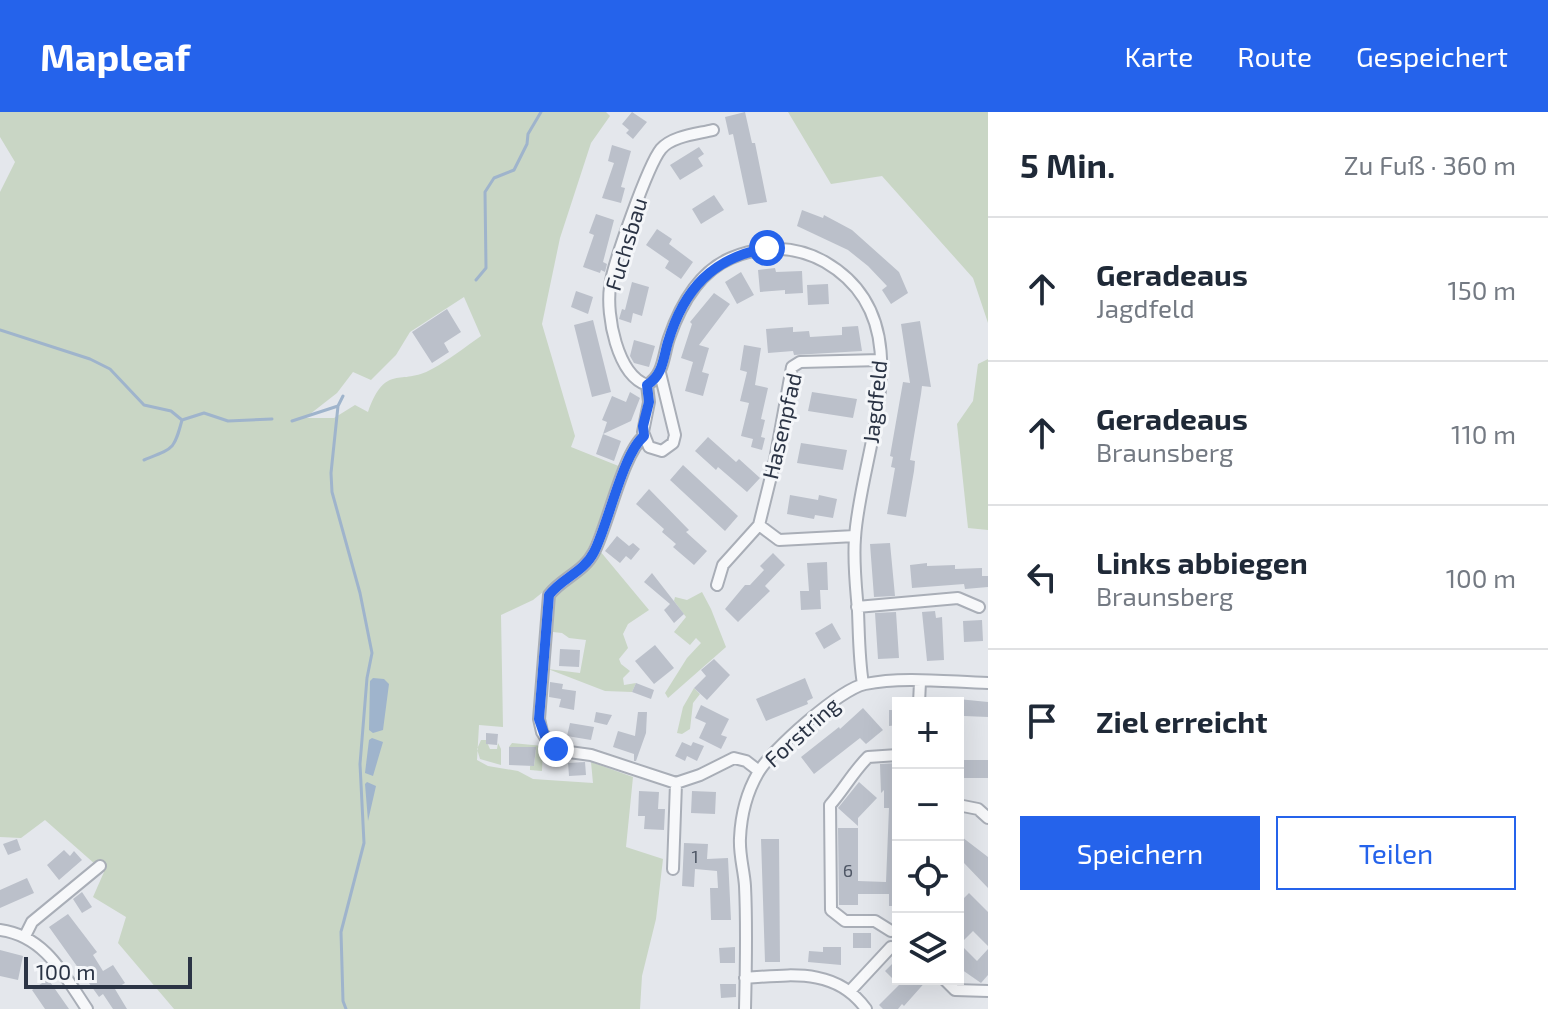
<!DOCTYPE html>
<html lang="de">
<meta charset="utf-8">
<style>
:root{--surface:#fff;--page:#f2f2f3;--text:#1f2937;--muted:#747a83;--line:#e0e1e3;--accent:#2563eb}
body{margin:0;font-family:"Exo 2",sans-serif;background:var(--page);color:var(--text)}
.controls{position:absolute;right:24px;bottom:24px;display:grid;overflow:hidden;border-radius:0px;box-shadow:0 8px 32px #0002}
.controls button{width:72px;height:72px;display:grid;place-items:center;padding:0;border:0;border-bottom:2px solid var(--line);background:var(--surface);color:var(--text);font:40px sans-serif}
.scale{position:absolute;left:24px;bottom:20px;width:168px;box-sizing:border-box;padding-left:8px;border:4px solid #2b3445;border-top:0;font-size:22px;line-height:28px;white-space:nowrap;color:#2b3445;-webkit-text-stroke:6px #f4f6f9;paint-order:stroke}
.stop{position:absolute;width:24px;height:24px;margin:-18px;border:6px solid #2563eb;border-radius:50%;background:#fff}
.stop.end{background:#2563eb;border-color:#fff;box-shadow:0 2px 8px #0008}
.list{margin:0;padding:0;list-style:none}
h2{display:flex;justify-content:space-between;align-items:center;height:104px;margin:0;padding:0 32px;font-size:34px}
h2 small{font-size:26px;font-weight:400;color:var(--muted)}
.list li{display:grid;grid-template-columns:52px 1fr auto;gap:24px;align-items:center;box-sizing:border-box;height:144px;padding:0 32px;border-top:2px solid var(--line)}
.list b{display:block;font-size:30px;white-space:nowrap}
.list p{margin:0;font-size:26px;white-space:nowrap;color:var(--muted)}
.list em{font-size:26px;font-style:normal;color:var(--muted)}
.actions{display:flex;gap:16px;padding:24px 32px}
.actions a{flex:1;padding:18px 0;border:2px solid var(--accent);border-radius:0px;text-align:center;font-size:28px;color:var(--accent)}
.actions .main{background:var(--accent);color:#fff}
.icon{flex:none;width:44px;height:44px;fill:none;stroke:currentColor;stroke-width:2;stroke-linecap:round;stroke-linejoin:round}
.map{position:relative;flex:none;width:988px;height:897px;overflow:hidden}
header{display:flex;align-items:center;gap:48px;box-sizing:border-box;height:112px;padding:0 40px;background:var(--accent);color:#fff}
header strong{font-size:38px}
nav{display:flex;gap:44px;margin-inline-start:auto;font-size:28px}
main{display:flex}
aside{flex:1;background:var(--surface)}
.map>svg:first-child{display:block}
</style>
<header>
<strong>Mapleaf</strong>
<nav><a>Karte</a><a>Route</a><a>Gespeichert</a></nav>
</header>
<main>
<div class="map">
<svg width="988" height="897" viewBox="0 0 988 897">
<rect width="100%" height="100%" fill="#e4e7ec"/>
<path fill="#c9d6c5" fill-rule="evenodd" d="M0 0H606L610 4 591 31 560 126 542 212 575 324 571 335 621 355 584 447 533 488 501 503 503 615 479 613 477 648 488 654 518 659 533 667 593 671 591 650 633 665 626 735 663 747 656 807 642 864 640 897H174L118 831 126 805 93 785 104 760 45 708 21 726 0 725V80L15 50 0 25ZM464 185 481 224C465 235 449 248 432 257 400 275 386 250 368 300L355 293 334 306H305L337 281 353 260 371 268 396 243 410 220Z
M788 0H988V211L973 166 882 64 831 72Z
M988 247V418L968 416 957 312 973 289 978 252Z
M600 439 649 498 628 512 623 522 628 536 619 547 621 552 630 559 623 566 624 573 636 571 632 580 605 579 548 557 580 561 586 528 569 526 562 521 553 520 551 526 553 486 580 463Z
M702 480 711 497 726 535 668 586 665 581 687 546 701 531 696 526 690 533 674 520 686 505 674 489 675 485 687 488Z
M694 576 700 582 693 591 690 617 682 622 677 621 683 595Z
M481 628H486L490 637H497L498 631 501 637V653L480 647 477 637Z
M512 631 543 634 542 659 530 658V654H534L536 638 533 636 509 635Z"/>
<path fill="#9fb4cc" d="M373 566 384 567 389 572 383 618 373 621 369 618 370 569Z
M372 626 383 630 373 664 365 661 369 628Z
M367 670 376 674 368 709 365 672Z"/>
<g fill="none" stroke-linecap="round" stroke-linejoin="round">
<path stroke="#9fb4cc" stroke-width="3" d="M476 168 486 156 485 80 494 66 514 58 527 32 528 22 541 0
M0 218 90 247 110 257 144 293 171 299 182 308 204 301 228 309 272 307
M343 284 338 294 331 361 332 380 360 481 372 541 367 566 360 652 364 731 341 820 343 889 346 897
M292 309 338 294
M144 348C174 336 174 338 182 308"/>
</g>
<path fill="#bbc0ca" d="M632 0 647 10 633 27 626 21 629 18 622 12Z
M745 0 752 31H755L767 90 748 93 733 22 729 23 725 5Z
M612 33 631 39 621 75 625 76 621 91 602 86 614 51 608 49Z
M699 35 704 42 698 46 703 54 680 68 670 53Z
M714 83 724 98 701 112 692 97Z
M802 98 823 106 824 103 852 118 899 160 908 181 891 192 882 178 887 174 868 154 848 138 797 114Z
M596 102 614 108 603 150 607 152 605 160 601 158 600 161 583 155 594 123 589 121Z
M657 117 672 127 669 132 693 150 681 167 665 156 669 149 646 133Z
M775 156 776 160 802 159 803 181 785 182V178L760 180 758 158Z
M741 160 754 183 737 192 725 170Z
M632 170 649 175 642 204 633 201 631 211 619 207 622 197 625 198Z
M828 172 829 192 808 193 807 173Z
M576 179 593 185 588 202 571 195Z
M714 181 730 192 699 233 709 236 702 260 709 262 703 284 685 279 693 250 681 246 692 212 690 210Z
M447 197 461 220 444 231 449 240 432 251 412 220Z
M593 208 611 280 592 285 574 213Z
M920 209 931 275 922 274 921 282 910 348 915 349 914 359 906 405 887 402 895 356 891 355 893 345 890 344 903 270 910 271 901 212Z
M858 214 862 239 794 243 793 239 768 241 766 217 793 215V220L809 219 810 225 842 223V215Z
M634 228 655 234 649 255 634 251 630 244Z
M744 233 761 236 755 273 768 276 761 307 765 308 761 325 765 326 762 338 751 335 753 327 741 324 749 291 740 289 747 260 740 258Z
M630 280 640 286 631 309 603 322 607 310 602 308 612 284 626 290Z
M812 280 857 287 853 306 808 299Z
M603 322 621 329 614 349 596 342Z
M708 325 736 350 739 347 760 366 747 380 718 355 716 358 695 339Z
M801 331 847 338 843 358 797 351Z
M683 353 738 404 725 419 670 368Z
M649 377 689 418 686 420 707 439 694 453 673 435 676 432 662 420 664 417 636 392Z
M790 383 818 388 819 383 837 387 833 406 815 403 814 407 787 402Z
M617 424 629 434 633 431 640 437 631 448 626 444 620 451 605 439Z
M890 431 895 484 874 485 870 432Z
M773 441 785 453 765 474 770 479 738 510 725 497 745 473H750L764 458 760 454Z
M827 450 828 478H820L821 497 801 498 800 479H809L807 451Z
M927 451V454L955 453V457L982 456V464H988V475L965 477 964 472 912 476 910 453Z
M652 461 684 502 674 511 664 498 670 492 644 470Z
M935 499 936 506 942 505 944 548 927 549 922 500Z
M896 500 899 546 878 547 875 501Z
M982 508 983 529 964 530 963 509Z
M832 511 841 527 824 537 815 521Z
M655 533 674 556 654 572 635 549Z
M560 537 580 538 579 555 559 554Z
M714 547 730 563 707 588 694 576 706 564 701 558Z
M805 566 813 586 807 589 808 592 766 609 756 587Z
M550 570 563 572 562 577 576 579 574 598 559 595 561 587 549 585Z
M636 571 654 578 651 587 632 580Z
M958 587 988 590V605L964 604 958 597Z
M701 593 729 607 721 623 727 625 721 637 699 626 706 611 695 606Z
M863 596 883 618 866 632 860 626 814 662 801 645 839 615 840 617Z
M889 598H898V613L889 614Z
M596 600 612 603 607 613 594 610Z
M638 600H647L646 621 636 649H634V642L613 635 618 619 635 624Z
M570 611 594 615 591 628 567 624Z
M486 621 498 622 497 633 486 632Z
M682 630 691 634 693 630 704 634 697 649 687 644 685 649 675 644Z
M509 635H536L534 654 509 653Z
M958 648H988V666H958Z
M585 650 586 663 569 664 568 651Z
M898 651V794H889V782H858V793H839L838 716H858V769L886 770 889 696H884V678L881 681 880 652Z
M859 670 877 686 858 706V714L838 696Z
M639 679 659 680 658 697H665L664 718 644 717 645 704H638Z
M692 679 716 680 715 702 691 701Z
M958 722 988 745V776L964 751 958 757Z
M17 727 21 738 8 743 3 732Z
M761 727H779L780 850H765Z
M684 731 708 732 707 747 728 746 731 808H711L710 776H718L717 759 695 757 694 775 682 774Z
M64 738 70 744 74 739 82 748 59 768 47 753Z
M27 766 34 781 0 796V778Z
M82 780 92 795 82 801 73 787Z
M969 781 988 800V834L973 819 960 832 977 849 988 837V863L981 871 958 855V792Z
M68 802 97 840 93 843 103 859 113 853 125 871 115 877 127 897H113L103 882 99 885 49 815Z
M853 821H871V836H853Z
M735 835V851H720L719 836Z
M823 835H841V853L808 850 809 839 823 840Z
M0 838 23 844 18 868 0 864Z
M898 846V867H928L904 894 902 892 898 897H883L879 893 899 873 885 859Z
M48 867 69 897H45L32 878Z
M720 872H736V885L721 886Z"/>
<g fill="none" stroke-linecap="round" stroke-linejoin="round">
<defs>
<path id="minor" d="M647 273C664 263 663 244 669 226 680 194 698 160 731 146 761 133 795 133 825 150 927 209 860 338 855 426 853 450 856 475 858 499 859 523 859 548 863 572
M647 273C617 263 606 203 610 175 612 154 648 53 661 37 672 24 697 22 713 18
M647 273 649 290 643 320 649 335 662 339 673 331 675 323 660 261
M644 324C623 341 608 413 594 440 584 460 562 466 549 483L539 607 542 620 551 634 562 639 591 643 676 671 700 663 734 646 746 649 759 659
M855 424 779 428 759 413 775 348 792 255 800 250 881 248
M717 473 723 453 759 413
M857 495 958 486 979 495
M919 591 920 570
M958 693 978 697 988 706
M673 757 676 671
M0 818C45 824 64 863 87 897
M891 819 875 809H845L831 798 830 693C844 677 853 660 868 645L898 643
M25 824 32 810 100 754
M745 866C790 863 836 855 866 897
M944 867 955 878 988 879
M851 878 891 835
M745 897C746 856 747 815 745 774 744 758 739 743 740 726 741 704 747 680 758 661 771 638 840 577 865 572 904 564 949 570 988 571"/>
</defs>
<use href="#minor" stroke="#a9aeb7" stroke-width="14"/>
<use href="#minor" stroke="#f7f8fa" stroke-width="10"/>
</g>
<g fill="none" stroke-linecap="round" stroke-linejoin="round">
<path stroke="#2563eb" stroke-width="10" d="M556 637 547 630 539 607 549 483C562 466 584 460 594 440 608 413 623 341 644 324L643 314 649 290 647 273C663 263 663 247 668 230 684 177 712 146 767 136"/>
</g>
<g text-anchor="middle" stroke-width="6" stroke-linejoin="round" paint-order="stroke">
<g font-size="18" fill="#4f5766">
<text x="695" y="751">1</text>
<text x="848" y="765">6</text>
</g>
<g font-size="22" fill="#2b3445" stroke="#f4f6f9">
<text transform="translate(626 132) rotate(-73)" y="8">Fuchsbau</text>
<text transform="translate(875 290) rotate(-84)" y="8">Jagdfeld</text>
<text transform="translate(782 314) rotate(-77)" y="8">Hasenpfad</text>
<text transform="translate(802 620) rotate(-42)" y="8">Forstring</text>
</g>
</g>
</svg>
<div class="controls">
<button>+</button>
<button>−</button>
<button><svg class="icon" aria-label="locate" viewBox="0 0 24 24"><circle cx="12" cy="12" r="6"/><path d="M12 2v4M12 18v4M2 12h4M18 12h4"/></svg></button>
<button><svg class="icon" aria-label="layers" viewBox="0 0 24 24"><path d="M12 4l9 5-9 5-9-5zM3 14l9 5 9-5"/></svg></button>
</div>
<div class="scale">100 m</div>
<div class="stop" style="left:767px;top:136px"></div>
<div class="stop end" style="left:556px;top:637px"></div>
</div>
<aside>
<h2>5 Min.<small>Zu Fuß · 360 m</small></h2>
<ul class="list">
<li><svg class="icon" aria-label="ahead" viewBox="0 0 24 24"><path d="M12 20V5M6 11l6-6 6 6"/></svg><div><b>Geradeaus</b><p>Jagdfeld</p></div><em>150 m</em></li>
<li><svg class="icon" aria-label="ahead" viewBox="0 0 24 24"><path d="M12 20V5M6 11l6-6 6 6"/></svg><div><b>Geradeaus</b><p>Braunsberg</p></div><em>110 m</em></li>
<li><svg class="icon" aria-label="left" viewBox="0 0 24 24"><path d="M17 20v-9H6M10 6l-5 5 5 5"/></svg><div><b>Links abbiegen</b><p>Braunsberg</p></div><em>100 m</em></li>
<li><svg class="icon" aria-label="arrive" viewBox="0 0 24 24"><path d="M6 21V4h12l-3 4 3 4H6"/></svg><div><b>Ziel erreicht</b></div></li>
</ul>
<div class="actions"><a class="main">Speichern</a><a>Teilen</a></div>
</aside>
</main>
